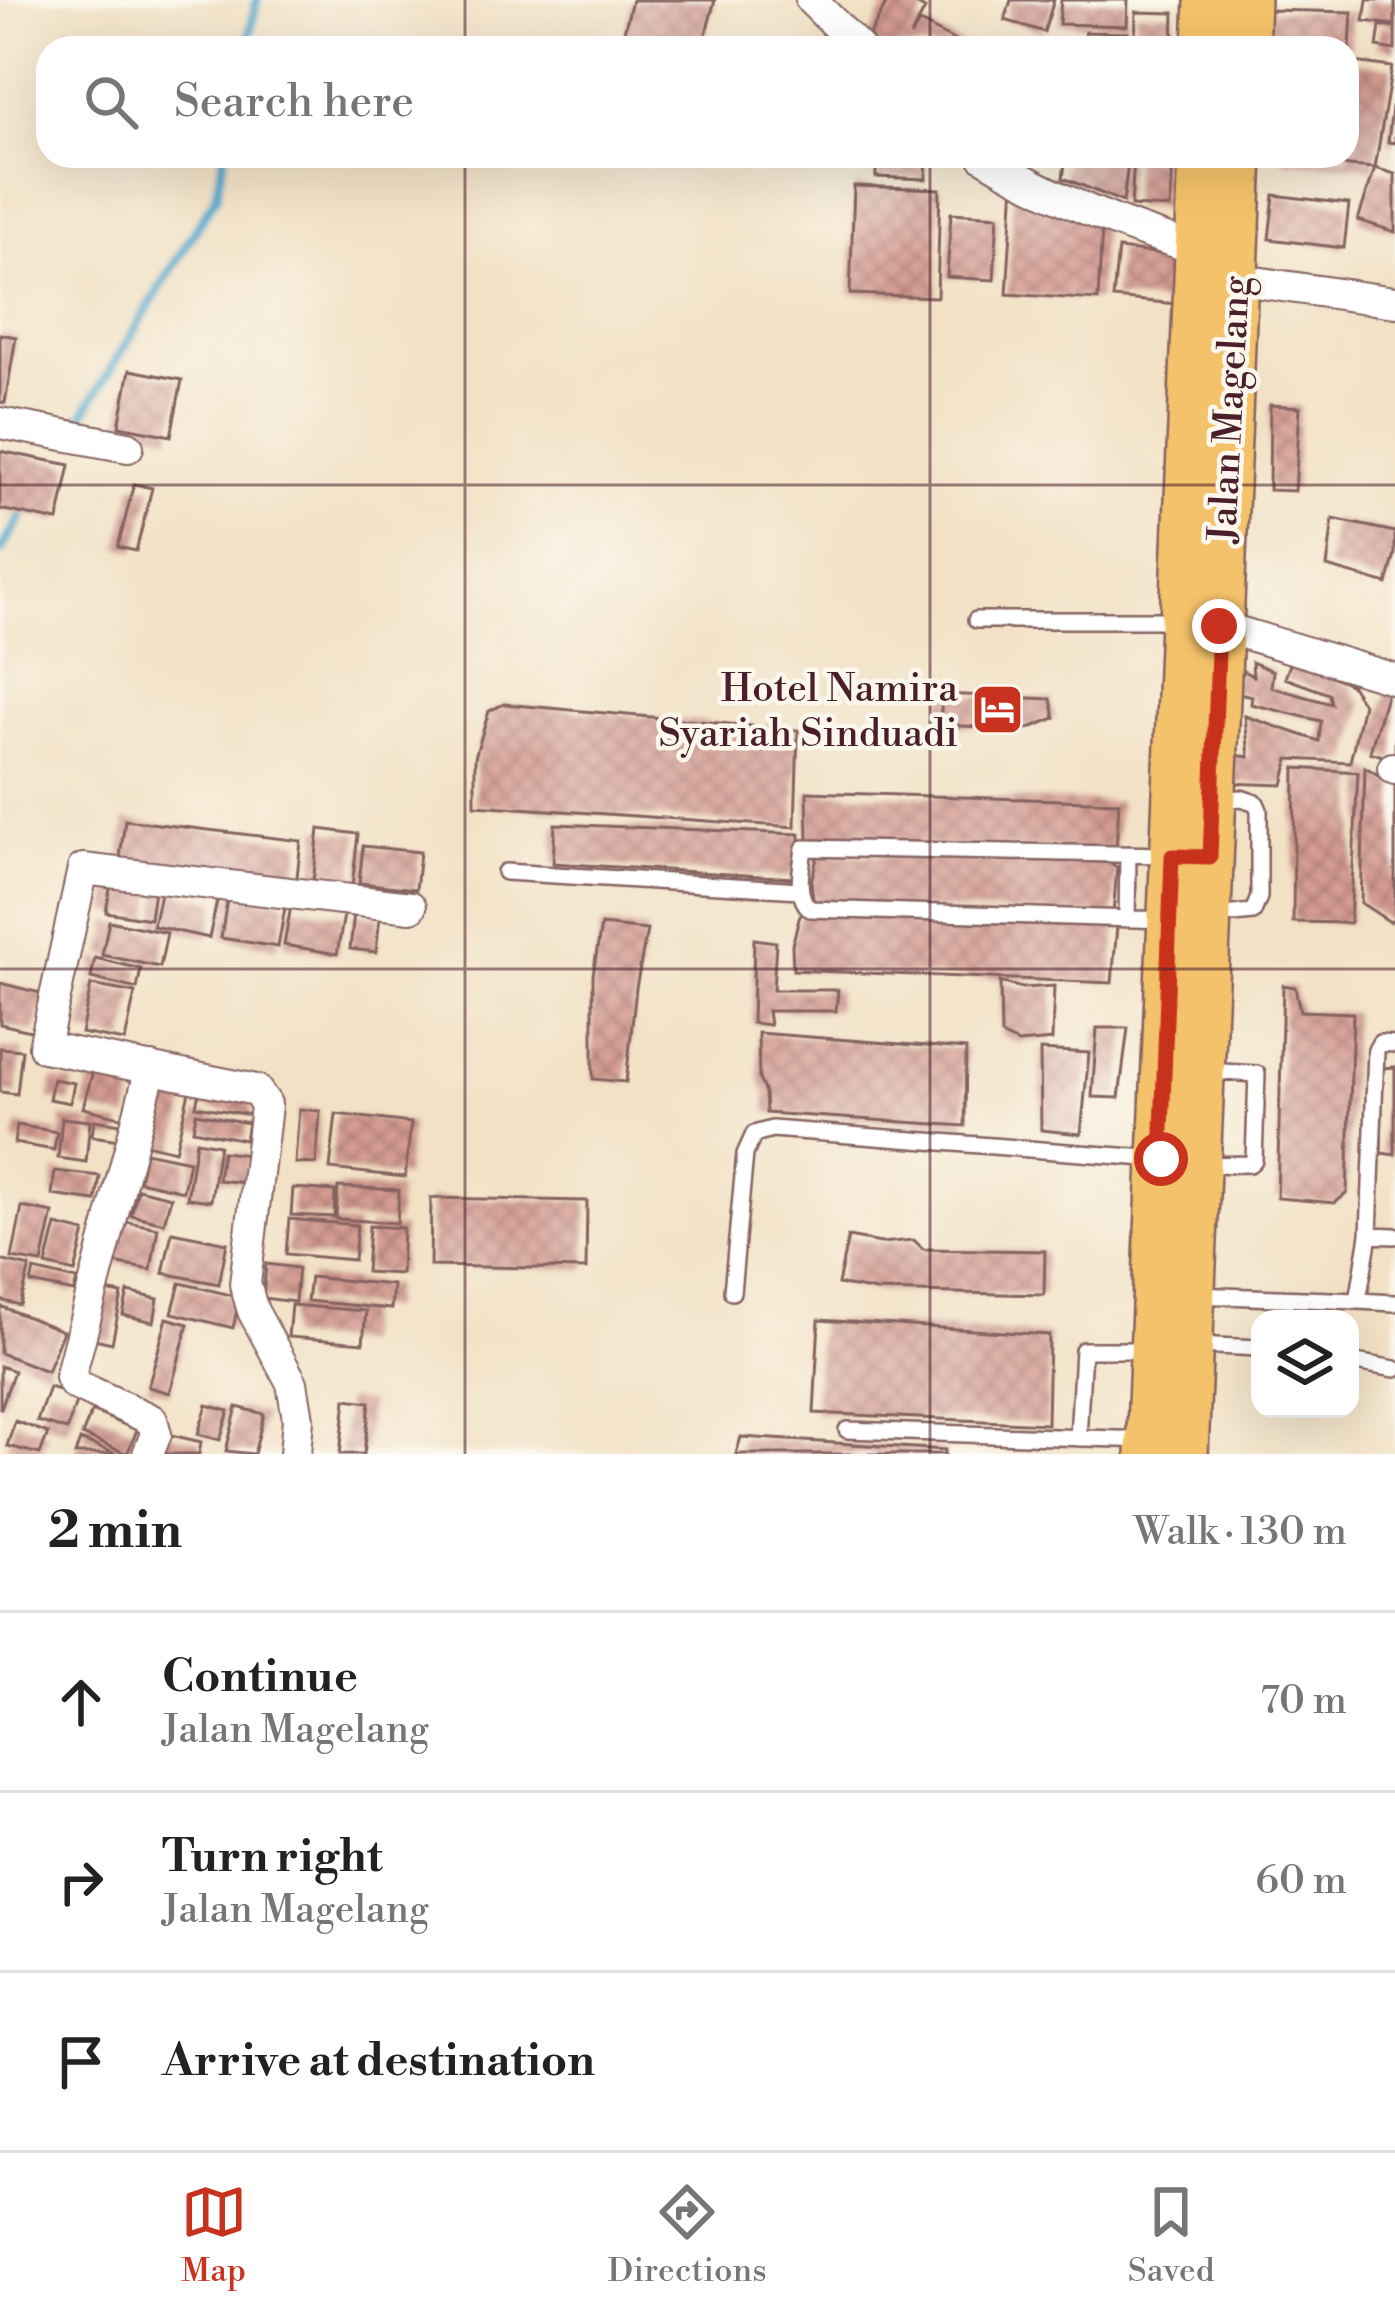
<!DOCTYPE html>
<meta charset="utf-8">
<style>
:root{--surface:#fff;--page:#f2f2f2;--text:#222;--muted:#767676;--line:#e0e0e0;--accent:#c8321e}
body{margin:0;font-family:"Libre Bodoni",serif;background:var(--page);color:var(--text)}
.controls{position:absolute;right:36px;bottom:36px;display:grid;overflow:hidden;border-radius:24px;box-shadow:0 12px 48px #0002}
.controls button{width:108px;height:108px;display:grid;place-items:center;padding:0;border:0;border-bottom:3px solid var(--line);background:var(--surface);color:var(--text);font:60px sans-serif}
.stop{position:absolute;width:36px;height:36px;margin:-27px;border:9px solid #c8321e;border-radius:50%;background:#fff}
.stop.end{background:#c8321e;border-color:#fff;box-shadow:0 3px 12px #0008}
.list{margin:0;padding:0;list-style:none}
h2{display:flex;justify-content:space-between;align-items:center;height:156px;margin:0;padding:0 48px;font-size:51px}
h2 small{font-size:39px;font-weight:400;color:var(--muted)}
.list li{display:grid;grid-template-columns:78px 1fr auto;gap:36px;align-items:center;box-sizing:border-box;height:180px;padding:0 48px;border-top:3px solid var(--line)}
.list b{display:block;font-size:45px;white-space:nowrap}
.list p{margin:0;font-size:39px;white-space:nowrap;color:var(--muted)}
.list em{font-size:39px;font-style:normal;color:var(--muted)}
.icon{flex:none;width:66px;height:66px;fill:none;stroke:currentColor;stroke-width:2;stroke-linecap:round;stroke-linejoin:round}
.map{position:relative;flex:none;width:1395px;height:1454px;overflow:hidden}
.search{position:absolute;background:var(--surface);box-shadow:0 12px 48px #0002;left:36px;right:36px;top:36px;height:132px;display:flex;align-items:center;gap:30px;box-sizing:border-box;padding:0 42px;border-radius:36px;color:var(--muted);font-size:45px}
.sheet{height:696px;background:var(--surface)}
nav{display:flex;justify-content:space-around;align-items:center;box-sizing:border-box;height:168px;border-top:3px solid var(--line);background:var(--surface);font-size:33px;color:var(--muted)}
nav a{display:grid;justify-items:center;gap:6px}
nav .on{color:var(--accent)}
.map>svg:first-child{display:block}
</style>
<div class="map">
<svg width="1395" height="1454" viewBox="0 0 1395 1454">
<defs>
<pattern id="building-cross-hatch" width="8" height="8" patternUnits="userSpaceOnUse" patternTransform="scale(3)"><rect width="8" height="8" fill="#d49b92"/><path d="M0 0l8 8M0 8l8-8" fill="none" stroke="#ae7e77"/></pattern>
</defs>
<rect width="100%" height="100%" fill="#fbf7ec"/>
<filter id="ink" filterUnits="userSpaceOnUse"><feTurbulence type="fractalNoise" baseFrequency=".00833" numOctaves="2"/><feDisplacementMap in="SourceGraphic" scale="24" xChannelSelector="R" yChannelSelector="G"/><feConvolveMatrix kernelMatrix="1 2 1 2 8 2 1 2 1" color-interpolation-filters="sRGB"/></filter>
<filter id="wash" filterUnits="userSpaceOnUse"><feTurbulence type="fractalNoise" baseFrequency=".004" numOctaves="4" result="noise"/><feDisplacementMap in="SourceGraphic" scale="48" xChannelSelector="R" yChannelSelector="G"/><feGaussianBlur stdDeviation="2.7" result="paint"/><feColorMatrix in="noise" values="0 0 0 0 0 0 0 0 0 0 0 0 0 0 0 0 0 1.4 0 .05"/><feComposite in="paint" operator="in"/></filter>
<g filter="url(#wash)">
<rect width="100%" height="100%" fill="#f2e1c5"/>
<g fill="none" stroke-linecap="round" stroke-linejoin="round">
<path stroke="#4ca5ca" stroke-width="9" d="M247 48 257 0
M75 428 216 196 224 156
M0 552 29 504"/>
</g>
<g id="blocks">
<path fill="url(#building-cross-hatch)" d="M632 0H715L702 48H620Z
M888 0H908L925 9 910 37 920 22 969 48H882L867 40Z
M1011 0H1054L1044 32 1005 20Z
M1061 0H1128L1127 26 1059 24Z
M1367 0H1395V25L1364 21Z
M1267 10 1352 12 1350 48 1265 44Z
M1136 12 1174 13 1173 48H1135Z
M1380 26 1395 28V50L1377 47Z
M1085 32 1128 33V48H1085Z
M1347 61 1392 67 1375 168 1283 161 1284 156H1347Z
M1392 108H1395V143L1388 142Z
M876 156H927L926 179 876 177Z
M1066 156H1129L1123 202 1063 178Z
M1134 157 1173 160 1170 208 1131 206Z
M1375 168 1395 174V232L1358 220Z
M1014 183 1102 228 1098 300 1007 294Z
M854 186 940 189 937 297 850 294Z
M1274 195 1349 204 1344 248 1269 239Z
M951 213 998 216 994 280 947 277Z
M1118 249 1182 256 1177 304 1113 298Z
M0 334 16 337 5 403 0 402Z
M130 370 182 380 171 436 119 426Z
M1270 405 1300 407 1295 491 1269 490Z
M0 451 70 465 58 521 0 509Z
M134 484 152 488 136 551 118 547Z
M1333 519 1395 532V554L1387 584 1327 567Z
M1292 659 1350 684 1363 704 1350 762 1289 759 1283 785 1226 783 1227 754 1249 757 1245 716 1319 741 1321 721 1251 704 1252 696 1234 692 1233 666 1253 676 1252 662 1273 671 1271 687 1331 704 1329 694 1285 678Z
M1389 684 1395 685V760L1370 752Z
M942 694 1051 699 1055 718 1027 729 940 725Z
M504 704 798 730 795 827 475 805V757L489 711Z
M1365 767 1385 779H1395V920L1390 922 1361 903Z
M1295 768 1358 772 1350 923 1293 922Z
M807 792 1119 802 1116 851 808 841Z
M125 820 301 841 296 886 119 865Z
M555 824 800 834V847L795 878 553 863Z
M319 829 358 834 352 887 313 882Z
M363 846 420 852 416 889 359 883Z
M818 854 1106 862 1117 867 1113 915 814 906 811 882Z
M111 883 154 890 150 919 106 912Z
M161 889 217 901 209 938 153 926Z
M228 893 286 902 278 947 221 938Z
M291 906 344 915 337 954 284 945Z
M824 911 1106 921 1117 926 1112 983 793 970 792 945 800 915Z
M354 913 380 916 376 952 350 949Z
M109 921 167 933 160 967 102 955Z
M601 925 647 930 636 988 626 1082 593 1079V975Z
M754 939 776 942 773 990H838L836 1011H768L770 1025 752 1023Z
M95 958 141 969 137 989 91 978Z
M1000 982 1022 988 1054 986 1052 1040 1018 1043 1001 1035Z
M0 983 44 994 35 1032 0 1024Z
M91 985 135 993 125 1041 81 1033Z
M1283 985 1295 987 1300 1011 1353 1013 1347 1193 1335 1203 1277 1198Z
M1097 1028H1128L1119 1098 1092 1097Z
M758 1033 966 1049 965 1126 766 1113 765 1093 759 1079Z
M0 1048 22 1050 17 1094 0 1092Z
M1040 1050 1089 1053 1081 1134 1041 1130Z
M95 1063 138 1074 128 1119 83 1108Z
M1395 1067V1155L1381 1153 1383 1068Z
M53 1079 74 1083 70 1103 49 1099Z
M158 1085 189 1092 175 1151 145 1144Z
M200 1087 254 1096 251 1115 196 1106Z
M299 1109 320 1111 316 1164 295 1163Z
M196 1113 248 1123 245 1140 193 1130Z
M336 1114 411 1123 405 1177 330 1169Z
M62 1118 90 1121 86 1162 58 1158Z
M94 1120 121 1124 119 1140 92 1136Z
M17 1125 57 1132 54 1150 14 1143Z
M196 1141 219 1145 211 1201 187 1198Z
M145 1152 189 1161 183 1191 139 1181Z
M222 1152 249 1155 245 1183 218 1180Z
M55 1171 100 1176 96 1201 52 1195Z
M338 1187 399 1190 397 1223 336 1219Z
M293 1188 335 1191 334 1217 291 1215Z
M138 1189 171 1197 164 1223 131 1215Z
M431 1198 587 1201 586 1269 430 1266Z
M22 1207 53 1213 42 1263 12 1258Z
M289 1219 357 1225 354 1260 286 1254Z
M122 1221 158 1228 151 1270 114 1263Z
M56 1225 85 1232 75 1272 46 1265Z
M369 1226 403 1228 401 1274 366 1272Z
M172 1232 227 1243 219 1284 163 1273Z
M848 1237 881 1243 914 1240 923 1249 1045 1251 1044 1295 876 1291 838 1284Z
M0 1260 30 1267 20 1305 0 1300Z
M266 1264 298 1268 295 1302 263 1298Z
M34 1270 77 1280 74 1292 31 1283Z
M310 1277 393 1285 391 1309 307 1301Z
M180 1283 240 1297 233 1328 172 1313Z
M100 1290 122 1294 112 1343 90 1338Z
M128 1292 158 1299 154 1322 123 1315Z
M291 1305 366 1311 363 1343 288 1337Z
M0 1306 63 1331 47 1371 0 1353Z
M167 1318 188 1324 170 1393 148 1387Z
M819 1320 1049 1335 1047 1424 814 1413Z
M0 1366 14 1371 1 1408H0Z
M49 1387 78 1396 67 1430 37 1421Z
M346 1399 370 1402 364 1454H340Z
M207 1405 229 1411 220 1440 198 1434Z
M237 1407 264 1414 254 1454 226 1451Z
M92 1411 137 1430 127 1454 82 1435Z
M15 1421 48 1433 40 1454 7 1446Z
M167 1434 201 1442 199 1454H162Z
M741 1437 945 1450V1454H736Z
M80 1440 116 1454H75Z"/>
</g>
</g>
<g filter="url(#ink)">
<use href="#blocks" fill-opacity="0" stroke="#856361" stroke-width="3"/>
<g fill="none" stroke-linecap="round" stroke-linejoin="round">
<defs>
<path id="lane" d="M976 620H1177
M1167 855 804 848C802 867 794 895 810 909L1167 920
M505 872 800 890
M1215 916 1253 912 1259 897V810L1256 803 1241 798 1220 800
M1127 919 1128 855
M1395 1044 1380 1043 1376 1050 1369 1235 1395 1236
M1201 1165 1250 1164 1254 1160 1257 1074 1206 1071
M732 1292 745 1154 754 1134 772 1129 1159 1159
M1195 1295 1358 1301 1369 1235
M1358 1301 1395 1303
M1193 1345 1260 1348
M1350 1361 1395 1369
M847 1430 1147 1440
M1078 1438 1083 1350H1146"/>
<path id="street" d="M811 0 859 48
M983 156C1050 198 1123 227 1198 249
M1234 279 1395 302
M0 423 128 447
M1219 626 1395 679
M1393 768 1395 769
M148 1454 156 1434 152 1420 74 1384 70 1377 151 1068
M295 1454 298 1419 292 1383 253 1311 245 1284 265 1115 266 1104 256 1090 44 1047 83 869 411 907"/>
<path id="primary" d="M1206 48 1208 0
M1245 48 1247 0
M1149 1454 1202 156
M1185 1454 1240 156"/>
</defs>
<use href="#lane" stroke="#856361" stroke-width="20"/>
<use href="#street" stroke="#856361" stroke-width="34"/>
<use href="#primary" stroke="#856361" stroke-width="50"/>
<use href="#lane" stroke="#fff" stroke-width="15"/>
<use href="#street" stroke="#fff" stroke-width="30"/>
<use href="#primary" stroke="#f4c26a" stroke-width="45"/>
</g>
</g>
<g fill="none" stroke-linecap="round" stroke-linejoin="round" filter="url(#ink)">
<path stroke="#c8321e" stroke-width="15" d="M1161 1159 1172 856 1210 857 1219 626"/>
</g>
<path fill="none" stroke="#4a1f2b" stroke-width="3" stroke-opacity="0.55" d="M465 0V48M930 0V48M465 156V1454M930 156V1454M0 485H1395M0 969H1395"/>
<defs>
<symbol id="hotel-square" viewBox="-11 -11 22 22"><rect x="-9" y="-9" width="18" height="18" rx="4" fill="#c8321e" stroke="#fbf7ec"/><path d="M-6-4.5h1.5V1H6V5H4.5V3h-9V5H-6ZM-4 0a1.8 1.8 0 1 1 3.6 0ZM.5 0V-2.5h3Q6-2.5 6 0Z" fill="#fff"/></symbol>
</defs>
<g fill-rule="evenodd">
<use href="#hotel-square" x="968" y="680" width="59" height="59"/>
</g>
<g text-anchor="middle" stroke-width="9" stroke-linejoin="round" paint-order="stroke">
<g font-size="39" fill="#4a1f2b" stroke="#fbf7ec">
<text transform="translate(1228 409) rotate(-87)" y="14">Jalan Magelang</text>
</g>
<g font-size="39" fill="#4a1f2b" stroke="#fbf7ec" text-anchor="end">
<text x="958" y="701">Hotel Namira<tspan x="958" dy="45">Syariah Sinduadi</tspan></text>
</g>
</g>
</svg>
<div class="controls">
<button><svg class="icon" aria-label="layers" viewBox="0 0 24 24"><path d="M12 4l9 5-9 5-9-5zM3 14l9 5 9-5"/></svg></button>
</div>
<div class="stop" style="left:1161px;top:1159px"></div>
<div class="stop end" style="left:1219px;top:626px"></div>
<div class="search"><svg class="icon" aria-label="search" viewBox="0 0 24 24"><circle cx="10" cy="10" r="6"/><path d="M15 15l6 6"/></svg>Search here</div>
</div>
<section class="sheet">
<h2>2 min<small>Walk · 130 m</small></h2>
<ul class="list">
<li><svg class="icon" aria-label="ahead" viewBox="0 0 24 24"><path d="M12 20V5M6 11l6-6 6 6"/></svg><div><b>Continue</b><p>Jalan Magelang</p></div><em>70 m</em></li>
<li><svg class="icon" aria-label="right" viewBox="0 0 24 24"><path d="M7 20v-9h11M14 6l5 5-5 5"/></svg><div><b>Turn right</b><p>Jalan Magelang</p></div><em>60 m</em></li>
<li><svg class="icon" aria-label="arrive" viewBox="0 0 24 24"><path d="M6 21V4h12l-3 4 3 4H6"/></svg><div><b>Arrive at destination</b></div></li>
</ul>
</section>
<nav>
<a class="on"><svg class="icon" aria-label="map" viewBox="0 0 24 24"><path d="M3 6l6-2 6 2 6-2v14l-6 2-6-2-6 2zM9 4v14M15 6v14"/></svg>Map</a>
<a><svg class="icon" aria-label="directions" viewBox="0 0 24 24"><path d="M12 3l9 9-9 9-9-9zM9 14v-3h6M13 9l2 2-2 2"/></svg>Directions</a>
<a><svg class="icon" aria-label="saved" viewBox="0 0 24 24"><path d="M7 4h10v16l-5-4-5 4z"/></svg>Saved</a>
</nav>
